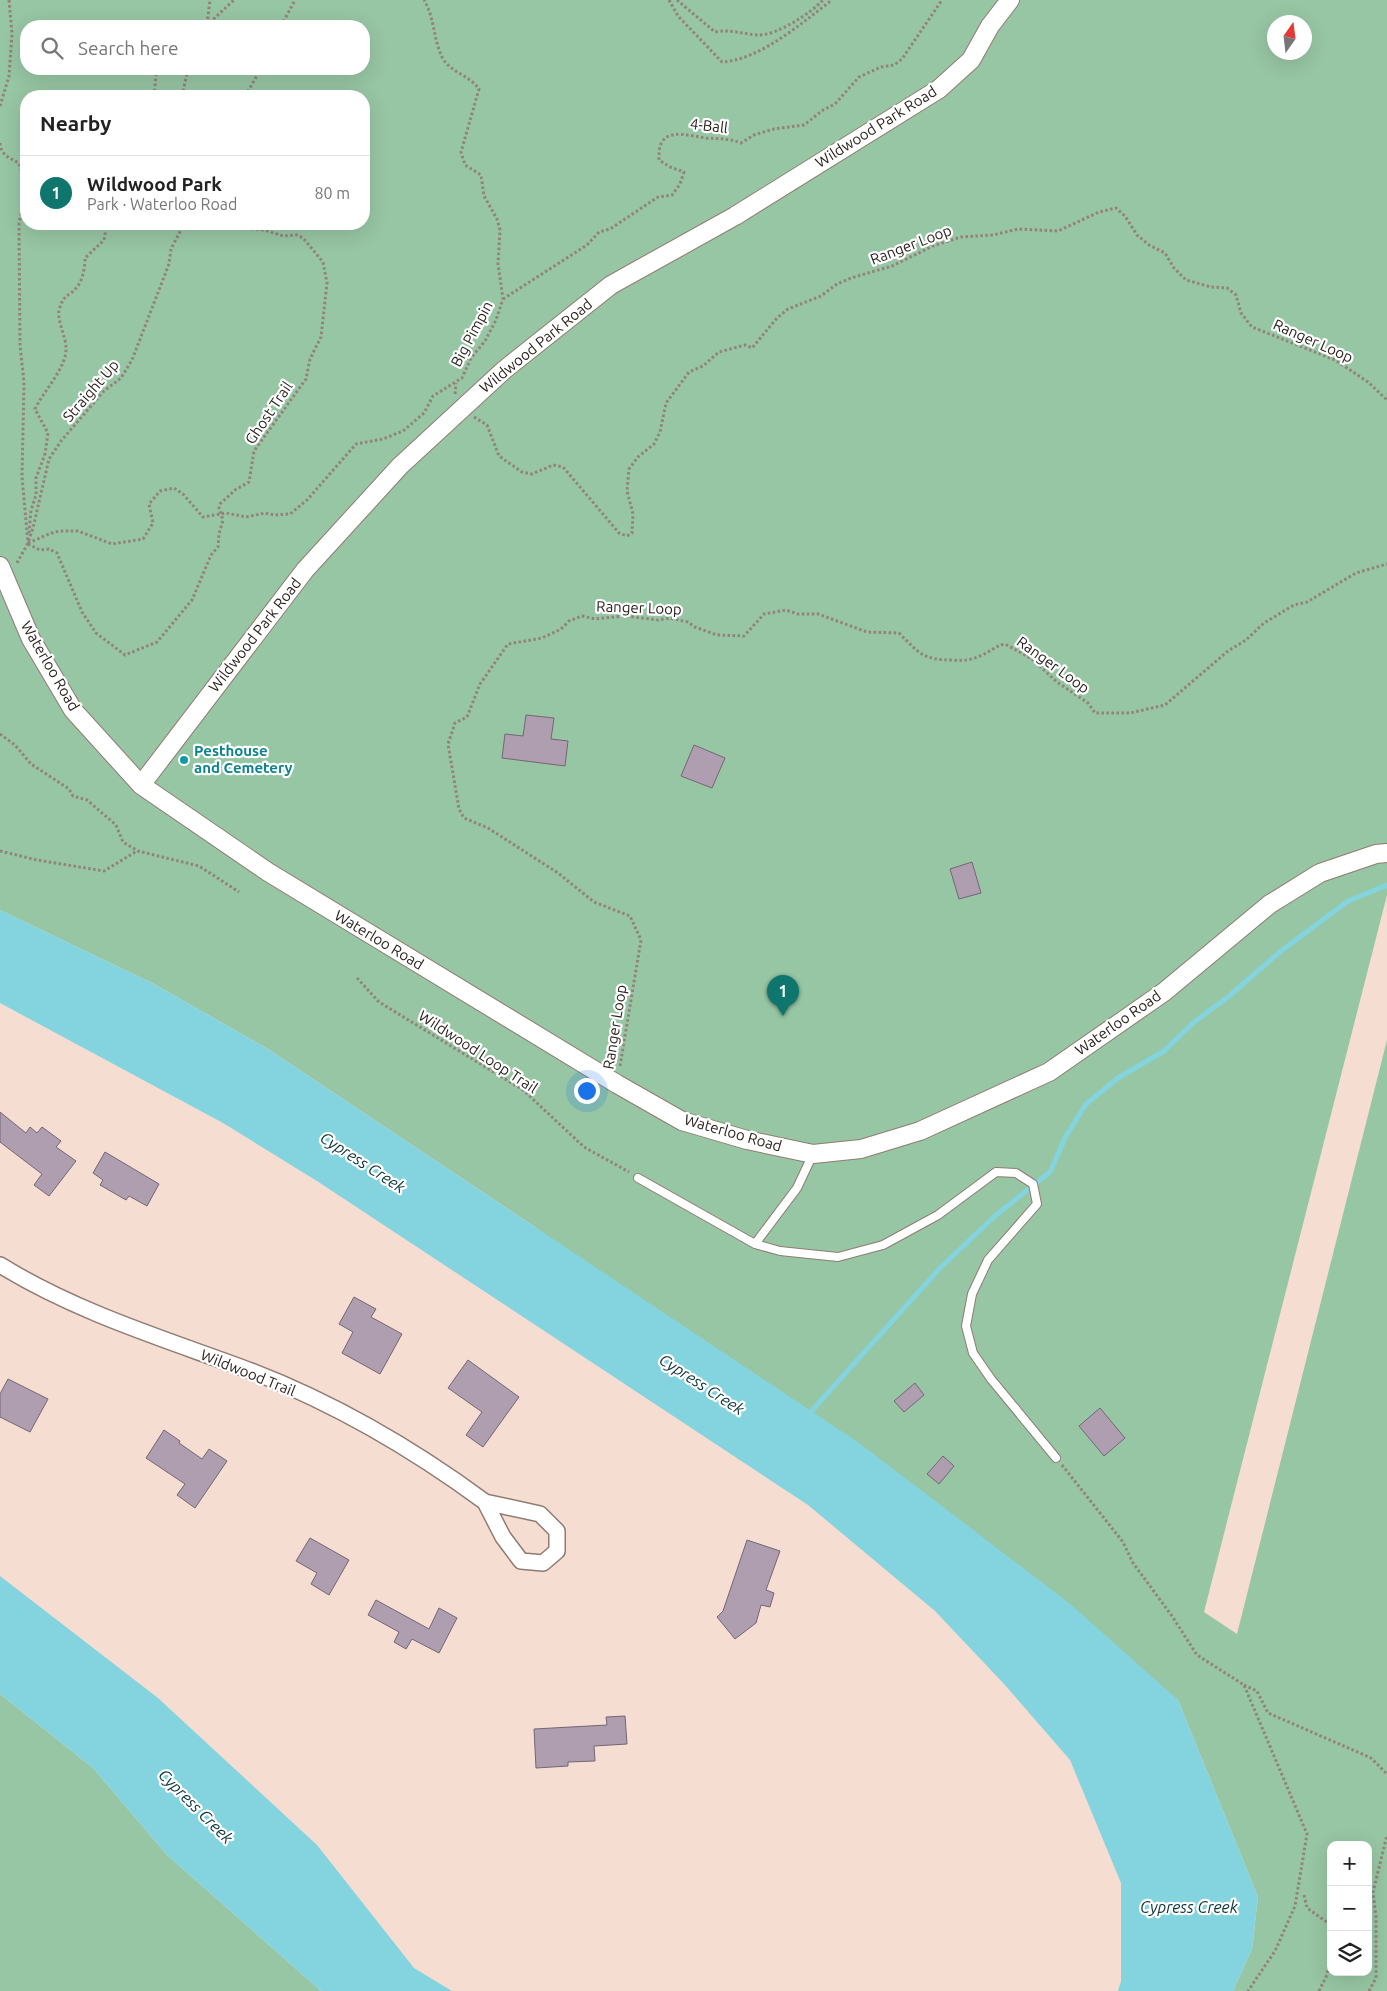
<!DOCTYPE html>
<meta charset="utf-8">
<style>
:root{--surface:#fff;--page:#f2f2f2;--text:#222;--muted:#767676;--line:#e0e0e0;--accent:#0f766e}
body{margin:0;font-family:Ubuntu,sans-serif;background:var(--page);color:var(--text)}
.controls{position:absolute;right:15px;bottom:15px;display:grid;overflow:hidden;border-radius:10px;box-shadow:0 5px 20px #0002}
.controls button{width:45px;height:45px;display:grid;place-items:center;padding:0;border:0;border-bottom:1px solid var(--line);background:var(--surface);color:var(--text);font:25px sans-serif}
.compass{position:absolute;left:1267px;top:15px;width:45px;height:45px;border-radius:50%;background:var(--surface);box-shadow:0 5px 20px #0002;rotate:14deg}
.you{position:absolute;left:586px;top:1090px;width:18px;height:18px;margin:-12px;border:4px solid #fff;border-radius:50%;background:#1a73e8;box-shadow:0 0 0 8px #1a73e833}
.badge{display:grid;place-items:center;width:32px;height:32px;border-radius:50%;background:var(--accent);color:#fff;font-size:16px;font-weight:700}
.pin{position:absolute;translate:-50% -41px;filter:drop-shadow(0 1px 2px #0008)}
.pin::after{content:'';position:absolute;top:26px;width:18px;height:15px;background:inherit;clip-path:polygon(0 0,100% 0,50% 100%)}
.list{margin:0;padding:0;list-style:none}
h2{display:flex;justify-content:space-between;align-items:center;height:65px;margin:0;padding:0 20px;font-size:21px}
h2 small{font-size:16px;font-weight:400;color:var(--muted)}
.list li{display:grid;grid-template-columns:32px 1fr auto;gap:15px;align-items:center;box-sizing:border-box;height:75px;padding:0 20px;border-top:1px solid var(--line)}
.list b{display:block;font-size:19px;white-space:nowrap}
.list p{margin:0;font-size:16px;white-space:nowrap;color:var(--muted)}
.list em{font-size:16px;font-style:normal;color:var(--muted)}
.icon{flex:none;width:28px;height:28px;fill:none;stroke:currentColor;stroke-width:2;stroke-linecap:round;stroke-linejoin:round}
.map{position:relative;flex:none;width:1387px;height:1991px;overflow:hidden}
.search{position:absolute;background:var(--surface);box-shadow:0 5px 20px #0002;left:20px;top:20px;width:350px;height:55px;display:flex;align-items:center;gap:12px;box-sizing:border-box;padding:0 18px;border-radius:20px;color:var(--muted);font-size:19px}
.panel{position:absolute;background:var(--surface);box-shadow:0 5px 20px #0002;left:20px;top:90px;width:350px;height:140px;border-radius:20px}
.map>svg:first-child{display:block}
</style>
<div class="map">
<svg width="1387" height="1991" viewBox="0 0 1387 1991">
<rect width="100%" height="100%" fill="#f5ddd2"/>
<path fill="#97c6a4" fill-rule="evenodd" d="M0 0H1387V895L1204 1612 1237 1634 1387 1040V1991H1233L1252 1949 1258 1897 1178 1700 535 1227 268 1049 154 984 0 910ZM1274 22H1304V52H1274ZM26 26H364V69H26ZM26 96H364V224H26ZM1331 1845H1368V1972H1331Z
M0 1694 93 1768 167 1855 321 1991H0Z"/>
<path fill="#84d4df" d="M0 910 154 984 268 1049 859 1443 1069 1603 1178 1700 1258 1897 1252 1949 1233 1991H1118L1121 1981V1883L1070 1760 1004 1684 935 1611 808 1505 317 1181 223 1123 0 1003Z
M0 1576 158 1698 317 1845 414 1968 452 1991H321L167 1855 93 1768 0 1694Z"/>
<g fill="none" stroke-linecap="round" stroke-linejoin="round">
<path stroke="#84d4df" stroke-width="5" d="M807 1416 940 1268 996 1215 1050 1172 1066 1136 1086 1104 1118 1078 1164 1051 1194 1022 1228 997 1281 951 1348 901 1387 885"/>
</g>
<path fill="#af9eb0" stroke="#746575" d="M526 715 554 718 551 739 568 741 565 766 502 758 505 734 523 736Z
M694 745 725 758 712 788 681 776Z
M972 862 981 893 959 899 950 869Z
M0 1112 26 1133 30 1127 37 1133 42 1127 61 1141 56 1147 76 1161 49 1196 34 1185 42 1174 0 1142Z
M105 1152 159 1184 147 1206 129 1196 126 1200 100 1185 103 1180 93 1173Z
M354 1297 376 1309 371 1317 402 1334 380 1374 342 1353 353 1332 339 1324Z
M468 1360 519 1397 483 1447 466 1435 482 1412 448 1388Z
M8 1379 48 1399 30 1432 0 1417V1394Z
M915 1383 924 1395 904 1412 894 1401Z
M1100 1408 1125 1438 1104 1456 1079 1426Z
M164 1430 180 1441 179 1443 202 1459 209 1449 227 1461 195 1508 177 1495 185 1484 146 1458Z
M943 1456 954 1466 939 1484 927 1474Z
M310 1538 349 1560 329 1595 311 1584 317 1573 296 1561Z
M747 1540 780 1551 766 1590 774 1593 770 1607 761 1605 756 1623 735 1639 717 1617 723 1611Z
M376 1600 429 1629 439 1608 457 1618 439 1653 412 1639 406 1649 394 1642 399 1632 368 1615Z
M625 1716 627 1744 594 1746 595 1761 568 1762V1766L536 1768 534 1729 607 1725 606 1717Z"/>
<g fill="none" stroke-linecap="round" stroke-linejoin="round">
<defs>
<path id="service" d="M813 1154 797 1188 755 1244 780 1251 838 1257 883 1245 938 1215 996 1172 1016 1173 1033 1184 1037 1204 988 1260 972 1294 966 1326 973 1353 991 1379 1056 1458
M638 1178 755 1244"/>
<path id="minor" d="M0 1265C78 1313 165 1339 251 1371 334 1403 413 1449 485 1502
M485 1502 540 1514 557 1531V1551L543 1563 521 1561 503 1537Z"/>
<path id="tertiary" d="M0 566 31 639 73 710 141 785 268 872 617 1084 682 1121 747 1140 813 1154 861 1149 920 1131 1049 1072 1164 992 1270 904 1320 873 1376 854 1387 853
M141 785 305 570 400 466 504 370 611 285 735 216 939 89 971 60 990 26 1010 0"/>
</defs>
<use href="#service" stroke="#907b70" stroke-width="10"/>
<use href="#minor" stroke="#907b70" stroke-width="18"/>
<use href="#tertiary" stroke="#907b70" stroke-width="20"/>
<path stroke="#93827b" stroke-width="3" stroke-dasharray="2.5 2.5" stroke-linecap="butt" d="M669 0 678 16 722 62C760 60 803 22 832 0
M677 0 715 32C730 29 743 34 758 35 776 36 811 13 823 0
M207 24 210 0
M206 26 234 0
M281 26 295 0
M154 96 156 75 158 69
M182 96 188 69
M245 96 261 69
M0 106 9 76 12 34 9 0
M0 143C1 155 9 158 19 163 26 183 24 201 19 223L20 345 24 382 22 477 28 543
M503 299 587 245 599 232 610 229 658 197 672 195 680 184 684 172 670 167 659 160C657 125 684 135 706 138 719 139 728 138 741 143L754 135 774 129 804 125 823 110 835 104 859 77 881 67 894 65 902 59 942 0
M455 394 456 383
M474 417 487 425 499 456 522 472 532 474 553 465 563 467 619 533 627 536 632 533 633 514 627 491 629 469 638 457 654 444 660 432 666 403 689 372 703 366 719 352 745 345 752 348 777 318 788 309 821 296 837 284 851 278 892 266 933 246 961 237 993 235 1018 229 1058 231 1099 212 1116 208 1125 216 1137 235 1149 245 1165 253 1174 268 1186 280 1211 287 1227 288 1236 295 1241 313 1252 327 1335 360 1368 382 1387 400
M29 533 31 510 36 495V478L45 454 48 433 35 409C43 392 67 367 66 348 66 337 57 321 59 310 64 293 68 298 77 287 83 280 85 266 85 258L104 240 107 224
M28 543 54 532 64 531H78L112 544 143 539 153 523 149 504 160 491 174 488 183 494 203 517 226 513 246 517 265 513 274 515 290 514 307 500 356 444 383 439 403 431 424 413 433 396 462 378 471 358 485 341 496 320 503 299 498 264 500 230 497 219 484 196 481 175 465 165 461 152 479 89C469 75 452 73 443 59 433 40 435 18 424 0
M28 544 40 550 49 549 57 553 82 612 96 633 125 655 157 642 192 600 211 555 218 547 219 534 223 520 219 508 220 504 235 490 249 482 254 451 306 379 310 359 321 337 327 283 323 262 303 238 297 235 283 236 264 230 241 228 229 224
M17 563 28 543 33 528 49 459 61 441 104 391 121 378 132 360 169 264 171 249 184 224
M0 734 15 745 31 764 69 789 73 796 87 800 116 825 123 842 138 851 199 866 239 892
M0 851 37 860 104 871 137 851
M357 978 379 1002 523 1090 584 1147 629 1172
M620 1066 641 940 630 916 594 902 558 873 488 828 464 818 459 809 448 744 455 723 467 717 480 684 508 644 542 638 561 629 569 621 582 616 595 619 625 616 658 620 670 618 688 622 695 627 717 635 744 636 764 614 786 610 798 614H818L867 632 899 633C920 654 923 660 953 660 963 661 971 660 980 656 990 652 995 646 1005 644L1032 659 1057 682 1088 703 1095 713H1130L1165 705 1228 651 1246 640 1264 623 1294 605 1307 602 1356 573 1387 564
M1062 1465 1123 1542 1133 1563 1172 1616 1197 1655 1244 1685 1307 1834 1295 1906 1275 1951 1248 1991
M1244 1685 1257 1691 1268 1713 1371 1758 1387 1774
M1304 1895 1307 1908 1331 1925
M1319 1991 1326 1977 1331 1960
M1369 1991 1376 1978V1917L1373 1892 1387 1835"/>
<use href="#service" stroke="#fff" stroke-width="8"/>
<use href="#minor" stroke="#fff" stroke-width="15"/>
<use href="#tertiary" stroke="#fff" stroke-width="18"/>
</g>
<circle fill="#0f9aa8" stroke="#fff" stroke-width="2" cx="184" cy="760" r="5"/>
<g text-anchor="middle" stroke-width="4.5" stroke-linejoin="round" paint-order="stroke">
<g font-size="15" fill="#2b221e" stroke="#fff">
<text transform="translate(709 126) rotate(7)" y="5">4-Ball</text>
<text transform="translate(876 127) rotate(-32)" y="5">Wildwood Park Road</text>
<text transform="translate(911 245) rotate(-21)" y="5">Ranger Loop</text>
<text transform="translate(472 334) rotate(-62)" y="5">Big Pimpin</text>
<text transform="translate(1313 341) rotate(24)" y="5">Ranger Loop</text>
<text transform="translate(536 346) rotate(-39)" y="5">Wildwood Park Road</text>
<text transform="translate(91 391) rotate(-49)" y="5">Straight Up</text>
<text transform="translate(269 413) rotate(-56)" y="5">Ghost Trail</text>
<text transform="translate(639 608) rotate(2)" y="5">Ranger Loop</text>
<text transform="translate(255 635) rotate(-52)" y="5">Wildwood Park Road</text>
<text transform="translate(1053 665) rotate(36)" y="5">Ranger Loop</text>
<text transform="translate(50 666) rotate(60)" y="5">Waterloo Road</text>
<text transform="translate(379 940) rotate(31)" y="5">Waterloo Road</text>
<text transform="translate(1118 1023) rotate(-35)" y="5">Waterloo Road</text>
<text transform="translate(615 1027) rotate(-81)" y="5">Ranger Loop</text>
<text transform="translate(478 1052) rotate(33)" y="5">Wildwood Loop Trail</text>
<text transform="translate(733 1133) rotate(16)" y="5">Waterloo Road</text>
<text transform="translate(248 1373) rotate(22)" y="5">Wildwood Trail</text>
</g>
<g font-size="15" font-weight="bold" fill="#0d838f" stroke="#fff" text-anchor="start">
<text x="194" y="756">Pesthouse<tspan x="194" dy="17">and Cemetery</tspan></text>
</g>
<g font-size="16" font-style="italic" fill="#0b3439" stroke="#fff">
<text transform="translate(363 1162) rotate(33)" y="6">Cypress Creek</text>
<text transform="translate(702 1384) rotate(33)" y="6">Cypress Creek</text>
<text transform="translate(196 1806) rotate(45)" y="6">Cypress Creek</text>
<text x="1189" y="1913">Cypress Creek</text>
</g>
</g>
</svg>
<div class="controls">
<button>+</button>
<button>−</button>
<button><svg class="icon" aria-label="layers" viewBox="0 0 24 24"><path d="M12 4l9 5-9 5-9-5zM3 14l9 5 9-5"/></svg></button>
</div>
<svg class="compass" viewBox="-18 -18 36 36"><path d="M0-13l5 13h-10z" fill="#e53935"/><path d="M0 13l5-13h-10z" fill="#767676"/></svg>
<div class="you"></div>
<div class="pin badge" style="left:783px;top:1016px">1</div>
<div class="search"><svg class="icon" aria-label="search" viewBox="0 0 24 24"><circle cx="10" cy="10" r="6"/><path d="M15 15l6 6"/></svg>Search here</div>
<section class="panel">
<h2>Nearby<small></small></h2>
<ul class="list">
<li><span class="badge">1</span><div><b>Wildwood Park</b><p>Park · Waterloo Road</p></div><em>80 m</em></li>
</ul>
</section>
</div>
